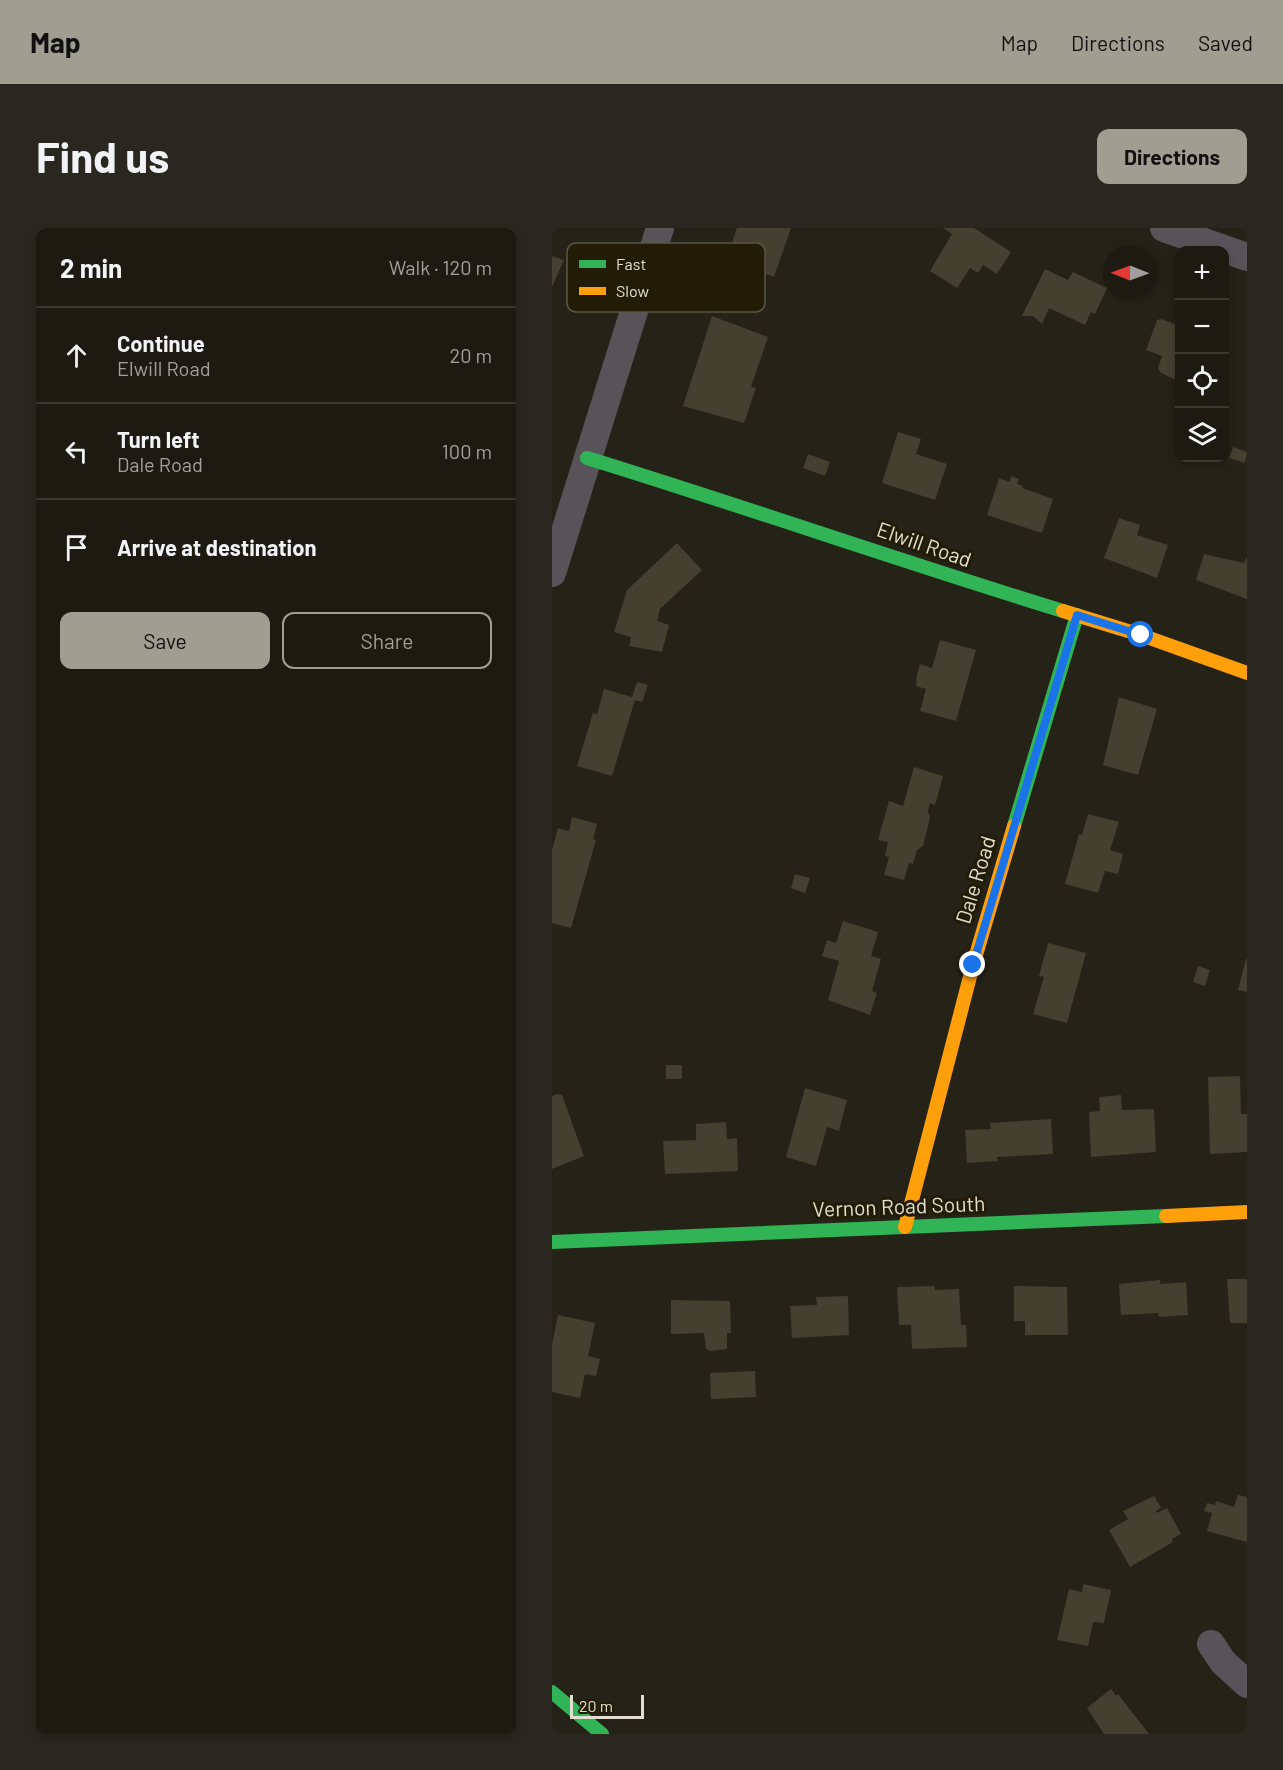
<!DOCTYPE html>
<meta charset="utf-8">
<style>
:root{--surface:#1c1a11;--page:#29271f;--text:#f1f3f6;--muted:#a0a19f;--line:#3a3831;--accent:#a09d91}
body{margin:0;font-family:Barlow,sans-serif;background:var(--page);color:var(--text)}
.controls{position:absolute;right:18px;top:18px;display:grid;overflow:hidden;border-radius:12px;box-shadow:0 3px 9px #0003}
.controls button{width:54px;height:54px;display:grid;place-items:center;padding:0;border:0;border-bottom:2px solid var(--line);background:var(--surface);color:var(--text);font:30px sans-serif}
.compass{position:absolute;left:551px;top:18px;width:54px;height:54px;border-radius:50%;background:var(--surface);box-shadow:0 3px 9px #0003;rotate:271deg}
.scale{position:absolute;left:18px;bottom:15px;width:74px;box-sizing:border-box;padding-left:6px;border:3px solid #e2dfd2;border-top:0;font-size:16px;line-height:21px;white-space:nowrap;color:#e2dfd2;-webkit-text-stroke:4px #221c07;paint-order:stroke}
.stop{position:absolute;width:18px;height:18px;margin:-14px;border:4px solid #1a73e8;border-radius:50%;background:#fff}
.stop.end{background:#1a73e8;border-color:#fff;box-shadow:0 2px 6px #0008}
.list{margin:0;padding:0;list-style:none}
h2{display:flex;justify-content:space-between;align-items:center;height:78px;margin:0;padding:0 24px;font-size:26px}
h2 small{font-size:20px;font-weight:400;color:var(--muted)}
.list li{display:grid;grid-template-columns:39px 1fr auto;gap:18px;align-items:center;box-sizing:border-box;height:96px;padding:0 24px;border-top:2px solid var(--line)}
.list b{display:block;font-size:22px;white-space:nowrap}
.list p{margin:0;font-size:20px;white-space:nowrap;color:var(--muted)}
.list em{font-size:20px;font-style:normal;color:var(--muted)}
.actions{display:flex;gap:12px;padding:18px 24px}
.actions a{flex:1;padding:14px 0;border:2px solid var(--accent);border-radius:12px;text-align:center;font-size:21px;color:var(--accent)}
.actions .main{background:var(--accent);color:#111}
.icon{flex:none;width:33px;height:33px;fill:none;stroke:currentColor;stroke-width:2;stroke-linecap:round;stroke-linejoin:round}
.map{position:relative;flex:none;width:695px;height:1506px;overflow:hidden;border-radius:12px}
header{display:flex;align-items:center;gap:36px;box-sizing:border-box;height:84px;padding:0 30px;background:var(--accent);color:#111}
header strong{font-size:28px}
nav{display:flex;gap:33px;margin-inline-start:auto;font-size:21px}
.intro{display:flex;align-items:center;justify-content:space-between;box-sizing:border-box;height:144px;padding:0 36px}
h1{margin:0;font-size:42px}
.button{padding:15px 27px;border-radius:12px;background:var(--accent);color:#111;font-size:21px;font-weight:700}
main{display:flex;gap:36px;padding:0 36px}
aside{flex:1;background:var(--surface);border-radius:12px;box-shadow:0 3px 9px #0003}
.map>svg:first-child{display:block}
</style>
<header>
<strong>Map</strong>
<nav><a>Map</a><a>Directions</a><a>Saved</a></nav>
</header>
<div class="intro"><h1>Find us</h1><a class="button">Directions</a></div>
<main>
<aside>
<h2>2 min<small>Walk · 120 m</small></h2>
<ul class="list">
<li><svg class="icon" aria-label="ahead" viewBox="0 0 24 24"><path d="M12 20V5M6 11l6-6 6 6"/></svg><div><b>Continue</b><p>Elwill Road</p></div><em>20 m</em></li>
<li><svg class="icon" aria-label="left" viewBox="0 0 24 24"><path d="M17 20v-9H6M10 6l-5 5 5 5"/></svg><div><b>Turn left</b><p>Dale Road</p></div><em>100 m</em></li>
<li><svg class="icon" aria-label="arrive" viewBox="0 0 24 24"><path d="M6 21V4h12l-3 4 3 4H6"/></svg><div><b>Arrive at destination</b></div></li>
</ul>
<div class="actions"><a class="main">Save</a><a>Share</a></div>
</aside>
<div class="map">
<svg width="695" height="1506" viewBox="0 0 695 1506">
<rect width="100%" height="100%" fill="#252217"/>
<path fill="#443f2e" d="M185 0H239L222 49 174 32Z
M391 0H422L459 24 445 46 431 37 426 45 418 40 405 60 378 43 400 6Z
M0 28 12 32 0 59Z
M493 41 516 52 521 44 555 60 543 86 539 84 533 97 497 80 490 96 481 88H470Z
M160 88 216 109 199 159 204 160 192 195 131 178Z
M609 91 628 98V150L621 151 608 144 606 140 610 128 594 122 605 92Z
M346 204 369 211 364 226 395 236 383 272 330 255Z
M681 219 695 224 693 235 677 230Z
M256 226 278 234 273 248 251 240Z
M460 248 467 251 465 256 471 258 470 260 501 271 490 305 435 287 447 250 457 254Z
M567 290 588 297 585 307 616 317 605 350 552 330Z
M125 315 150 342 108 381 105 393 117 397 110 424 77 418 79 409 62 404 75 362Z
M652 326 692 335 695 328V371L644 352Z
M388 412 424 422 404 493 368 483 374 461 364 458 365 447 368 436 380 440Z
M85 454 96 457 90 474 83 472 60 548 25 538 41 485 45 486 52 461 80 469Z
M567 469 605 481 586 547 551 537Z
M362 539 391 548 383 577 378 575 376 583 378 590 371 618 365 622 361 636 357 635 352 652 332 647 337 629 333 628 336 614 326 612 337 573 351 578Z
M536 586 567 594 558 622 571 626 566 646 553 643 546 665 513 656 527 606 530 607Z
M20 589 45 596 41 611 44 612 19 700 0 695V622L6 600 17 603Z
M243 646 258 650 253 665 239 660Z
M291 693 326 704 319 728 329 731 320 763 325 765 318 787 276 772 287 733 270 728 275 712 284 715Z
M496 715 534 725 515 795 481 786 492 749 487 748Z
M694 731H695V764L686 762Z
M646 738 658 742 653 758 641 754Z
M114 837H130V851H114Z
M688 848 689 886H695V924L658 926 656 849Z
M253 860 295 872 287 903 275 899 264 938 234 929Z
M5 866 10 867 32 928 0 941V868Z
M569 867 570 882 602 881 604 924 539 929 537 884 548 883 547 869Z
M499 891 501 926 445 929 446 933 415 935 413 902 439 901 438 895Z
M174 894 175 911 185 910 186 943 113 946 111 913 144 912V896Z
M675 1051H695V1095H678Z
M608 1052V1056L634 1054 636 1087 607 1089 606 1085 569 1087 567 1056Z
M383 1058V1062L407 1061 409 1097H414L415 1119 360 1121 359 1097H347L345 1059Z
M462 1058 515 1059 516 1107H473V1093H462Z
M296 1068 297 1107 240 1110 238 1078 265 1077 264 1069Z
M119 1072 178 1073 179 1105H175V1121L158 1123 154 1121 152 1105 119 1106Z
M6 1087 43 1095 36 1128 48 1131 44 1148 33 1146 28 1170 0 1164V1116Z
M203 1143 204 1169 159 1171 158 1145Z
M686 1267 695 1269V1314L655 1303 660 1285 652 1283 655 1275 663 1277 664 1273 682 1279Z
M602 1268 609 1280 604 1283 605 1285 615 1280 629 1306 620 1311 621 1314 578 1339 557 1302 576 1291 571 1283Z
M531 1356 559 1362 552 1395 541 1394 536 1418 505 1412 517 1361 530 1364Z
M559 1461 564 1468 566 1466 597 1506H552L535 1480Z"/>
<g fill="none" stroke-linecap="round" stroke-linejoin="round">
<path stroke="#575358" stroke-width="28" d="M612 0 695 29
M0 345 108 0
M659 1416 671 1434 695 1456"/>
<path stroke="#30b455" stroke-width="14" d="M35 230C194 279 351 334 511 383
M462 598 525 387
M0 1014 614 988
M0 1464 50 1506"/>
<path stroke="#ff9f0a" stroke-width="14" d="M511 383 589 407 695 445
M614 988 695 984
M353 999 421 737 462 598"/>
</g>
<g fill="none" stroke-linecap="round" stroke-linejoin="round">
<path stroke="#1a73e8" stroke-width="8" d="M421 737 525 387 589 407"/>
</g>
<g text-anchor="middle" stroke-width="6" stroke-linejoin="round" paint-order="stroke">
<g font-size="21" fill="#e2dfd2" stroke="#221c07">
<text transform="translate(372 317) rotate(19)" y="7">Elwill Road</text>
<text transform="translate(424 652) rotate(-73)" y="7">Dale Road</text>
<text transform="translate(347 979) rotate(-2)" y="7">Vernon Road South</text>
</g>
</g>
<rect x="15" y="15" width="198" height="69" rx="9" fill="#221c07" stroke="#5c5644" stroke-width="1.5"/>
<rect x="27" y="32" width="27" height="8" fill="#30b455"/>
<rect x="27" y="59" width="27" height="8" fill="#ff9f0a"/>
<g font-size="16" fill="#e2dfd2">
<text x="64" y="42">Fast</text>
<text x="64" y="69">Slow</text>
</g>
</svg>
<div class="controls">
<button>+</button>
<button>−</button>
<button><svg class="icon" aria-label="locate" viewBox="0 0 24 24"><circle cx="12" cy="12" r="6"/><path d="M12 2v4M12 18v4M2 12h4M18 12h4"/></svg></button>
<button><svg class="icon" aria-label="layers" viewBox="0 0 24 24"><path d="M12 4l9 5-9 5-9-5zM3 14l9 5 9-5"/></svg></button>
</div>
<svg class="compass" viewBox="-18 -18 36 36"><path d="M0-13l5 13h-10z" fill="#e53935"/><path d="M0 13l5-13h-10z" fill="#a0a19f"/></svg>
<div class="scale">20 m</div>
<div class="stop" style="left:589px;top:407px"></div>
<div class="stop end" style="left:421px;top:737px"></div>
</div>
</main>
